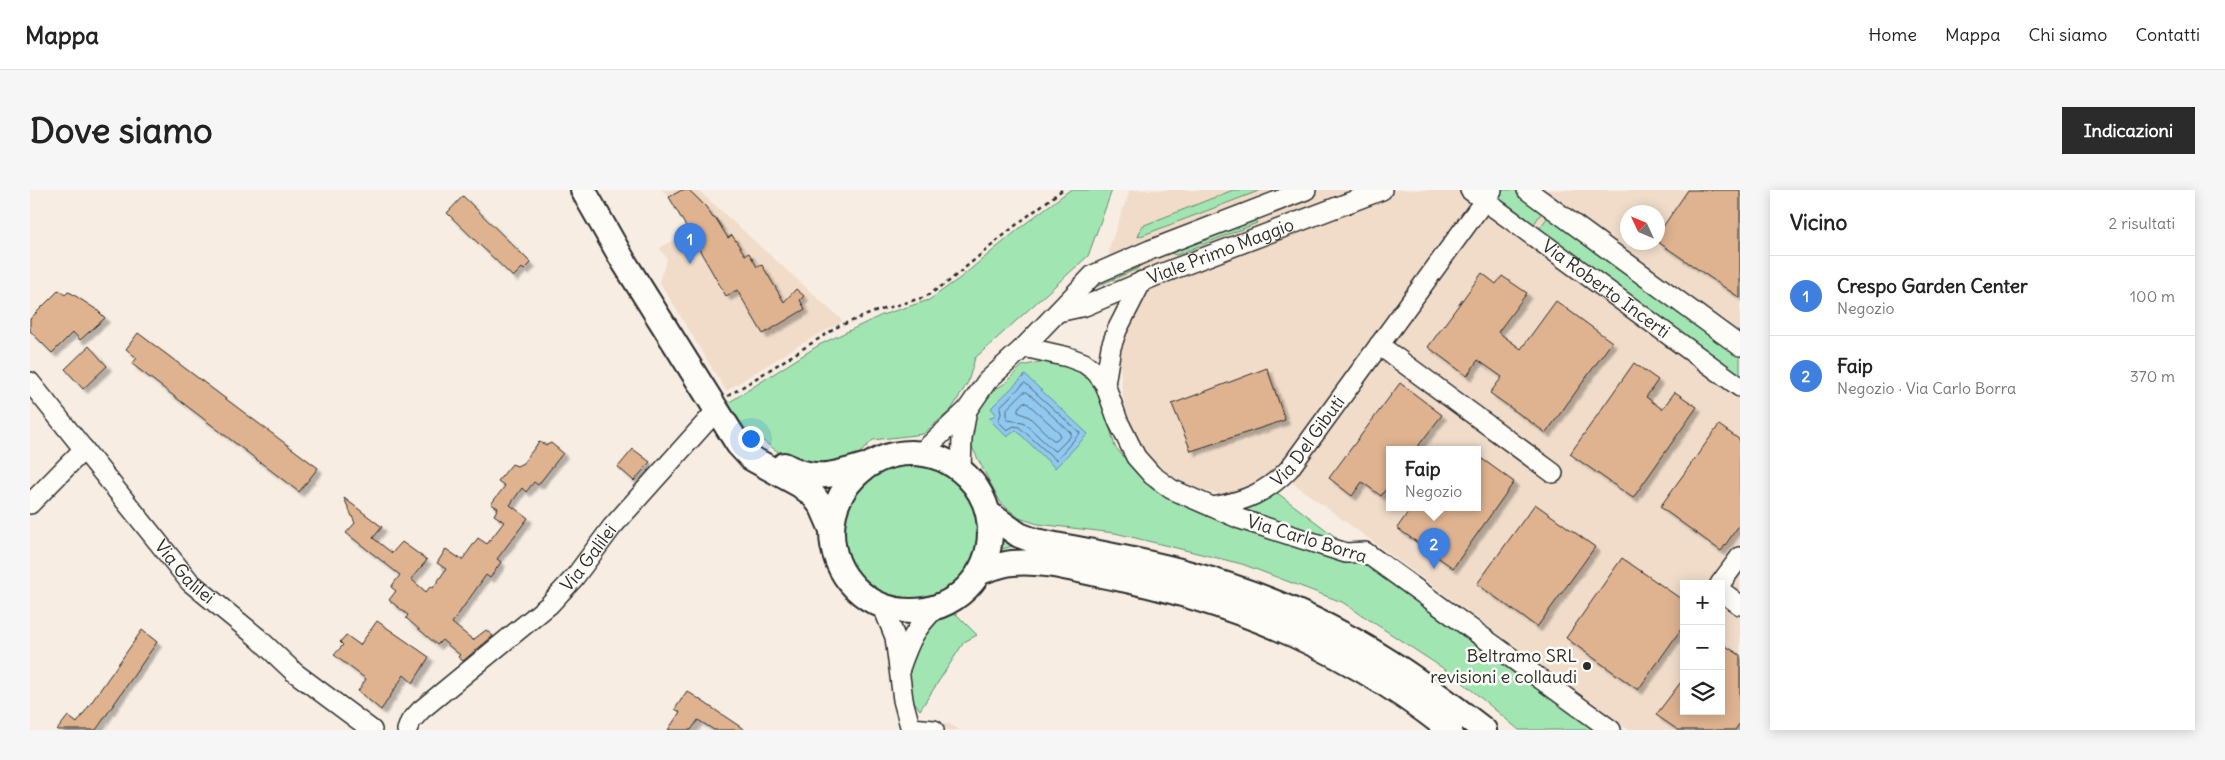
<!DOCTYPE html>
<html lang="it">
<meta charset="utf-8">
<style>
:root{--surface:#fff;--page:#f6f6f6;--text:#222;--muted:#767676;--line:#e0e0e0;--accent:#2b2b2b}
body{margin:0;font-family:Delius,sans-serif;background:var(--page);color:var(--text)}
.controls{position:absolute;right:15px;bottom:15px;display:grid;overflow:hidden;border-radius:0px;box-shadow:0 2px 12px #0003}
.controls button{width:45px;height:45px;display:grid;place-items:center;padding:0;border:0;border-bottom:1px solid var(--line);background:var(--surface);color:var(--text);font:25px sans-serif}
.compass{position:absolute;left:1590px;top:15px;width:45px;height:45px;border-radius:50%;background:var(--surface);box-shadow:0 2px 12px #0003;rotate:314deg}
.you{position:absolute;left:720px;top:248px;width:18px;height:18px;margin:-12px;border:4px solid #fff;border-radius:50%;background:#1a73e8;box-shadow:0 0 0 8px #1a73e833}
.badge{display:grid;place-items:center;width:32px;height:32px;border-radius:50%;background:var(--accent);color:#fff;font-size:16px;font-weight:700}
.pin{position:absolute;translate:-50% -41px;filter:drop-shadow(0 1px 2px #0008)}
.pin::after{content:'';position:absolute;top:26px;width:18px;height:15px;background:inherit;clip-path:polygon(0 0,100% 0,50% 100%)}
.popup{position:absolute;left:1356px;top:256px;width:95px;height:65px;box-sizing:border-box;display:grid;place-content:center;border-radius:0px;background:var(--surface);filter:drop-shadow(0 1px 4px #0005);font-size:16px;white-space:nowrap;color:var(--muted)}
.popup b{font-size:19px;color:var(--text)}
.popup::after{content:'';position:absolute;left:50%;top:100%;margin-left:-10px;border:10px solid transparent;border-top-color:var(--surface)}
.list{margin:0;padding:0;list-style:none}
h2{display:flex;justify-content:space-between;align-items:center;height:65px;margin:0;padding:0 20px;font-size:21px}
h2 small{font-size:16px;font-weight:400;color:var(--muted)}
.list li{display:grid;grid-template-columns:32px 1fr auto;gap:15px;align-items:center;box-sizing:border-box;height:80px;padding:0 20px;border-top:1px solid var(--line)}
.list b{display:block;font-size:19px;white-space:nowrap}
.list p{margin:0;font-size:16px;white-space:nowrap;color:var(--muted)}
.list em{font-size:16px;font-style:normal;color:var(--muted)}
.icon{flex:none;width:28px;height:28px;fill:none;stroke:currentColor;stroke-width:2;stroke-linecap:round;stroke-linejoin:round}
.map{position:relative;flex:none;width:1710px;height:540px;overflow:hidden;border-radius:0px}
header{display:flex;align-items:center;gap:30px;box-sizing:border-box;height:70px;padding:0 25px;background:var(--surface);border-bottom:1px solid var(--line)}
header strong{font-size:24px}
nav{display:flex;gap:28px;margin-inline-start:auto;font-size:18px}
.intro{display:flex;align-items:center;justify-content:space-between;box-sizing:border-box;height:120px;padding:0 30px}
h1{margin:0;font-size:35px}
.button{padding:12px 22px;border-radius:0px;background:var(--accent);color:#fff;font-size:18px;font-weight:700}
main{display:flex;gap:30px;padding:0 30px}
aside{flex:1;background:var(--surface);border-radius:0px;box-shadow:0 2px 12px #0003}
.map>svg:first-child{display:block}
</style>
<header>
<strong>Mappa</strong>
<nav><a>Home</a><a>Mappa</a><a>Chi siamo</a><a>Contatti</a></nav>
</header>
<div class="intro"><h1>Dove siamo</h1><a class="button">Indicazioni</a></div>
<main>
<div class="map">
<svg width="1710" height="540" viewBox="0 0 1710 540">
<defs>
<filter id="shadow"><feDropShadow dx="4.5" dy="4.5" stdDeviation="1" flood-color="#0004"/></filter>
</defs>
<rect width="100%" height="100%" fill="#f7ede2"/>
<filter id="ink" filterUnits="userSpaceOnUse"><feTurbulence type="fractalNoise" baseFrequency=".02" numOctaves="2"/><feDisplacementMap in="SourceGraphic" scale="10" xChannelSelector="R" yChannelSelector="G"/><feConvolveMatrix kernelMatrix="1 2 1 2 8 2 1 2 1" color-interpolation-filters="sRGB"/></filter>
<g filter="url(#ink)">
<path fill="#f0dcc9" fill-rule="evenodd" d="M632 0H668L813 131 766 157 696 201 629 91 637 69 630 58 659 41 639 7Z
M1100 0H1710V540H1599L1248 282 1227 298 1195 305 1164 299 1135 282 1115 261 1102 238 1093 207 1079 58ZM1598 22H1628V52H1598ZM1360 260H1448V318H1360ZM1654 394H1691V521H1654Z
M886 527 919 534 930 540H892Z"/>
<path fill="#a1e6b2" stroke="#66886e" d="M1040 0H1082L1058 66 945 168 938 192 921 220 893 244 843 250 827 266 798 278 751 264 714 237 698 213 789 155 852 125 899 110 930 88 996 33Z
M1203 0H1231L1108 47 1112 36Z
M1472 0H1489L1514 19 1504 34 1471 11 1469 3Z
M1223 24 1227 33 1146 65 1141 63 1140 59Z
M1520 24 1710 162V185L1509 39Z
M1108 72 1110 75 1107 79 1045 106 1064 90Z
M1023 169 1050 180 1069 199 1085 257 1122 299 1170 323 1348 379 1572 540H1489L1425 486 1312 412 1212 374 1085 343 1008 334 989 328 971 313 955 283 942 257 940 235 951 208 974 194 992 176Z
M814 341a68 68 0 1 1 136 0a68 68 0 1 1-136 0Z
M1246 302 1307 348 1267 339 1213 320 1215 314Z
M972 341 999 356H983L968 360Z
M908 424H926L947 445 934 452 890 520 880 506 879 466Z"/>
<path fill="#90c8ef" stroke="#6889a1" d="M995 185 1058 244 1025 278 986 240 977 247 959 229 966 224 961 218Z"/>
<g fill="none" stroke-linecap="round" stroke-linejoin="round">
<path stroke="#536a79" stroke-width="1" d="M995 193 1050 243 1026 270 989 237 984 236 977 240 968 231 971 224 970 217Z
M994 202H997L1041 243V246L1026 261 1023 260 993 232 977 230V219Z
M994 212 997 213 1030 243V246L1026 250H1023L999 227 988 222V219Z"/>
</g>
<path fill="#dfb390" stroke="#2b2b2b" filter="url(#shadow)" d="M652 0H659L676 17 683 28 685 27 698 48 702 45 715 65 719 63 727 77 732 75 754 112 766 99 774 106 770 110 775 119 733 144 707 100 696 106 639 7Z
M1658 0H1710V108L1628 52V44Z
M433 6 501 73 494 80 492 78 483 87 417 23Z
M1452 83 1466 94 1472 86 1497 103 1468 142 1491 159 1526 111 1582 152 1516 243 1460 203 1472 187 1448 170 1437 186 1398 157Z
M29 100 35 105 38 102 41 103 67 120 75 128 50 150 43 142 22 163 0 141V129Z
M108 143 288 278 269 302 102 174 107 168 96 159Z
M59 156 77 176 53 199 35 179Z
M1604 173 1628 190 1616 207 1632 219 1645 202 1667 217 1603 308 1540 264Z
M1237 178 1255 230 1161 261 1142 214Z
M1370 193 1412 225 1385 260H1360V293L1351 306 1332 292 1322 306 1299 288Z
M1689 235 1710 250V334L1691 361 1630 317Z
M509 252 517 255 521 253 533 263 508 295 504 292 496 302 492 298 480 315 498 328 467 369 471 372 460 388 456 385 422 433 443 450 456 440 463 446 433 471 428 467 430 465 412 450 407 455 376 428 378 425 359 410 366 401 361 397 370 385 316 343 325 333 314 308 352 337 343 348 362 363 372 352 397 370 381 389 396 402 400 397 403 398 416 379 407 373 416 359 432 370 448 348 457 354 474 332 464 325 468 318 461 314 475 296 468 291 482 274 487 276 493 273Z
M603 259 620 272 604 291 588 277Z
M1448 266 1484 292 1423 378 1367 338 1381 318H1448Z
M1505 314 1565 357 1507 437 1447 394Z
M1592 368 1654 411V435L1608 500 1536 448Z
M347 431 399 467 383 493 374 485 351 520 328 501 336 489 304 465 313 455 310 452 316 445 330 455Z
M112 440 127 452 66 540H27L38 526 47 533Z
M1691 453 1710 465V533L1705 540H1648L1626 525 1654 488V521H1691Z
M657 501 715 540H684L668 530 661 540H638L650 522 645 519Z"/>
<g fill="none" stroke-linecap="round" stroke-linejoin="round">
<defs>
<g id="minor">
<path id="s1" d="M1440 0 1710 197"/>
<path d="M1497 0 1710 156"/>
<path id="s2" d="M1028 122 1055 116 1128 85 1352 0"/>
<path d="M1349 155 1523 283"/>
<path d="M994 157 1038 167 1054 173 1066 182 1075 194 1088 231 1106 267 1122 285 1141 299 1210 329 1316 363 1335 362 1581 540"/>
<path id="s3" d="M0 192 160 392 227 447 264 482 342 540"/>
<path d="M1075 194 1081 157 1087 140 1112 91"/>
<path d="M891 263 937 220 957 191 994 157 1063 85 1120 60 1276 0"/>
<path d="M931 280 932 248 937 220"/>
<path d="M0 314 54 259"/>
<path id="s4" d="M1183 317C1215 311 1236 303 1259 279L1462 0"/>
<path d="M1690 394 1710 367"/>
<path d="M1691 401 1710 415"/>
<path d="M852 415 865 447 873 510 881 540"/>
<path d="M870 478C880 450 885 438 907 417"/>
<path d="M881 538 904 540"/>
<path id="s5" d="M377 540 380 532 391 520 519 415 544 388 582 337 686 221"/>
</g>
<path id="major" d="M553 0 594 72 708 254 721 268 770 295 783 305 792 317 802 340
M802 342a79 79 0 1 1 158 0a79 79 0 1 1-158 0Z
M754 275C784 292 804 285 834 276
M958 323 989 345 1005 351C1056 361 1107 369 1157 383 1227 402 1297 432 1358 471 1391 492 1423 516 1454 540
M949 382C960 379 971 374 982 373 1011 370 1043 379 1072 385 1199 409 1318 459 1420 540"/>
</defs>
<use href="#minor" stroke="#2b2b2b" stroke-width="22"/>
<use href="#major" stroke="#2b2b2b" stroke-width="28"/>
<path stroke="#2b2b2b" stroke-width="2.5" stroke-dasharray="4 4" stroke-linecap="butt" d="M698 206 809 136 847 121 895 107 918 92 986 35 1032 0"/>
<use href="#minor" stroke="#fdfcf7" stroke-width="19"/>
<use href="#major" stroke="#fdfcf7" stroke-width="24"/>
</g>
</g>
<circle fill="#2b2b2b" stroke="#fdfcf7" stroke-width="2" cx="1557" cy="476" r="5"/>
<g text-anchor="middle" stroke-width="5" stroke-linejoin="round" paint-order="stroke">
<g font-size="18" fill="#2b2b2b" stroke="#fdfcf7">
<text dy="6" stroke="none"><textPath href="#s2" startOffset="174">Viale Primo Maggio</textPath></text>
<text dy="6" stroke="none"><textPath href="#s1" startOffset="168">Via Roberto Incerti</textPath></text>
<text dy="6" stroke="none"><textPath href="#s4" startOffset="120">Via Del Gibuti</textPath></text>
<text transform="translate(1277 349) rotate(17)" y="6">Via Carlo Borra</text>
<text dy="6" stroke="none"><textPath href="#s5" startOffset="252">Via Galilei</textPath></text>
<text dy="6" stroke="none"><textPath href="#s3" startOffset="245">Via Galilei</textPath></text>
</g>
<g font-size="18" fill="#2b2b2b" stroke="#fdfcf7" text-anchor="end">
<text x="1547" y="472">Beltramo SRL<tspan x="1547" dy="21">revisioni e collaudi</tspan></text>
</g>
</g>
</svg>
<div class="controls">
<button>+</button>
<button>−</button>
<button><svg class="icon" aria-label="layers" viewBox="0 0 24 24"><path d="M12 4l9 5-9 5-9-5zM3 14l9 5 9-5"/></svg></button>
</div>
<svg class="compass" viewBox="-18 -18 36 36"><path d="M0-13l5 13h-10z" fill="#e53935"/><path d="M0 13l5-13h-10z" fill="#767676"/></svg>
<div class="you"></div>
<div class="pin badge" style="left:660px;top:74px;background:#3f7fe0">1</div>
<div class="pin badge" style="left:1404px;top:379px;background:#3f7fe0">2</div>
<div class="popup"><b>Faip</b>Negozio</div>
</div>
<aside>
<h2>Vicino<small>2 risultati</small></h2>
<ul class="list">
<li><span class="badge" style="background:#3f7fe0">1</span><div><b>Crespo Garden Center</b><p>Negozio</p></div><em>100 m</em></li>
<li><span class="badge" style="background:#3f7fe0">2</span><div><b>Faip</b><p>Negozio · Via Carlo Borra</p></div><em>370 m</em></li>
</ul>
</aside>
</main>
